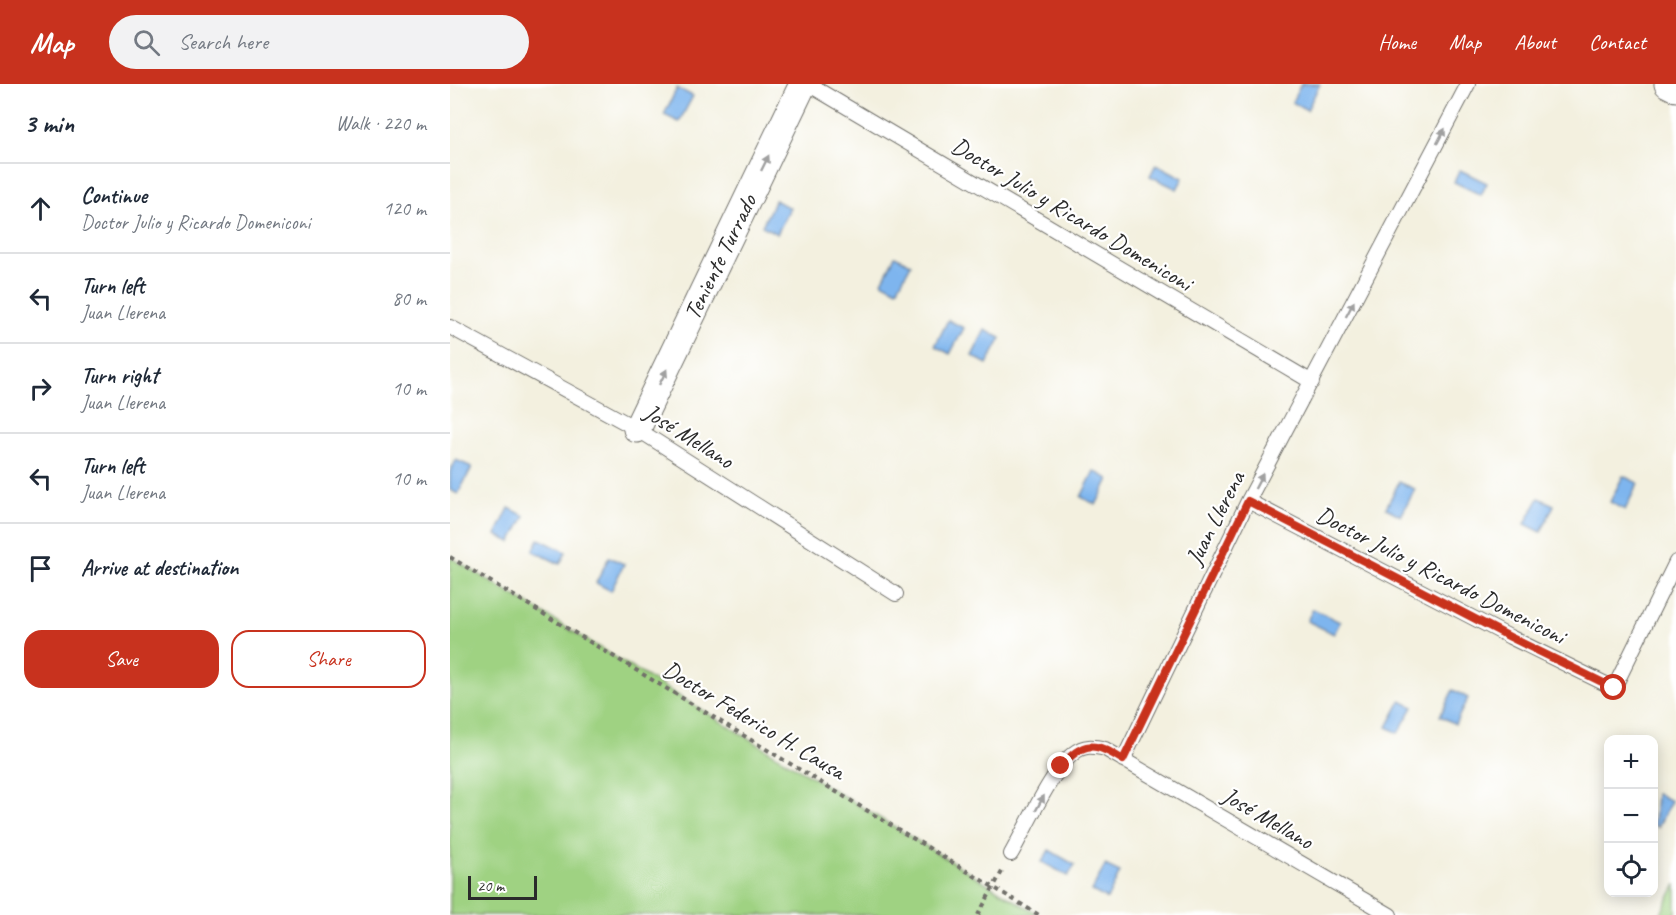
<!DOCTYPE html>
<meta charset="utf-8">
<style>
:root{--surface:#fff;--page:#f2f2f3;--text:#1f2937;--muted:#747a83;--line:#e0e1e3;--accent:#c8321e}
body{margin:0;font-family:Caveat,sans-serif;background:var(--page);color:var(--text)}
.controls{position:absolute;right:18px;bottom:18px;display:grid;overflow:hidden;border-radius:12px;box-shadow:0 3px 15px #0003}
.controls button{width:54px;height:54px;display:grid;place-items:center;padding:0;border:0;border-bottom:2px solid var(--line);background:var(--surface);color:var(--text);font:30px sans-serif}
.scale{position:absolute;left:18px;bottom:15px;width:69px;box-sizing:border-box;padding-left:6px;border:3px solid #2b2b2b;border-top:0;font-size:16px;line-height:21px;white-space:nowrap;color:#2b2b2b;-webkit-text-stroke:4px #fff;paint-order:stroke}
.stop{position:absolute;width:18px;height:18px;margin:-14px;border:4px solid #c8321e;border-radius:50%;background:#fff}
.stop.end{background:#c8321e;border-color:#fff;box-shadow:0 2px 6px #0008}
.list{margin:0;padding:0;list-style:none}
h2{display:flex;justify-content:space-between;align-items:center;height:78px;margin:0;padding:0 24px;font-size:26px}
h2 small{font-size:20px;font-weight:400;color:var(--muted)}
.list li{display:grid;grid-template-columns:39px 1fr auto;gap:18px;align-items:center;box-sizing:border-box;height:90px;padding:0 24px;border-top:2px solid var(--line)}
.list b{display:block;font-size:22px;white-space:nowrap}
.list p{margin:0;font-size:20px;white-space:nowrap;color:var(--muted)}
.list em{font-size:20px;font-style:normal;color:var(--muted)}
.actions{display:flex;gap:12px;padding:18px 24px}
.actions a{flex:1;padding:14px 0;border:2px solid var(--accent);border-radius:18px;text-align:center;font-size:21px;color:var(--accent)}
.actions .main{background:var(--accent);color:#fff}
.icon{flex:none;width:33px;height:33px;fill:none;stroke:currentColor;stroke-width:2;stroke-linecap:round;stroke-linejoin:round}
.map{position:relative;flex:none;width:1226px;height:831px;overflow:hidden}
header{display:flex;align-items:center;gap:36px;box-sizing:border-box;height:84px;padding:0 30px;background:var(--accent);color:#fff}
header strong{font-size:28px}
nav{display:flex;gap:33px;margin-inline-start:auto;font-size:21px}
.search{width:420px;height:54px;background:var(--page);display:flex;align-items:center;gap:15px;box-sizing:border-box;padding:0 21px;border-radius:33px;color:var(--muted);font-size:22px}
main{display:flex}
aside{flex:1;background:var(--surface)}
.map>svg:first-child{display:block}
</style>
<header>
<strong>Map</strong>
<div class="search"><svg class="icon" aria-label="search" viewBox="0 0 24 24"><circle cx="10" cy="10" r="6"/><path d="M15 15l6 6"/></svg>Search here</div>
<nav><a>Home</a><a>Map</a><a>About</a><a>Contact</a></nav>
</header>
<main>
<aside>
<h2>3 min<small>Walk · 220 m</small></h2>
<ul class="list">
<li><svg class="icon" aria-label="ahead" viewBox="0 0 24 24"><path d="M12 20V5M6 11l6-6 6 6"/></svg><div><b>Continue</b><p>Doctor Julio y Ricardo Domeniconi</p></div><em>120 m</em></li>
<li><svg class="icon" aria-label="left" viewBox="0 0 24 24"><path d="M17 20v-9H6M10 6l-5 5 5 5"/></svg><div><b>Turn left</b><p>Juan Llerena</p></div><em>80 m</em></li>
<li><svg class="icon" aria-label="right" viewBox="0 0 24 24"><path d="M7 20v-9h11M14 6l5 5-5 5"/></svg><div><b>Turn right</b><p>Juan Llerena</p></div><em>10 m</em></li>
<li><svg class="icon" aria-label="left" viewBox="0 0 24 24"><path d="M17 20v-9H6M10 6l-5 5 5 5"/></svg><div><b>Turn left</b><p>Juan Llerena</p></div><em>10 m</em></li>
<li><svg class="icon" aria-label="arrive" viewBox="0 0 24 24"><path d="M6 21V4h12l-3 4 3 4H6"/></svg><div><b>Arrive at destination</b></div></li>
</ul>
<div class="actions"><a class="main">Save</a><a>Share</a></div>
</aside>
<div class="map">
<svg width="1226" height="831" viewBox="0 0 1226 831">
<rect width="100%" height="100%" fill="#fff"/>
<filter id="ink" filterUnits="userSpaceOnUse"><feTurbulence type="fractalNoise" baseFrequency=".0167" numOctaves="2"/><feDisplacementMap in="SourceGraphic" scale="12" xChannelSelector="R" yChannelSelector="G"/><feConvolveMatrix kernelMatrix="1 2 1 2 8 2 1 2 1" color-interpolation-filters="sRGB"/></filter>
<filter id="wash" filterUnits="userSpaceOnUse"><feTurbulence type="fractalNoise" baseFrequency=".008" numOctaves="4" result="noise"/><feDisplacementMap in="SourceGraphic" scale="24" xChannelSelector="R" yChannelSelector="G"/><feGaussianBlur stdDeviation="1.35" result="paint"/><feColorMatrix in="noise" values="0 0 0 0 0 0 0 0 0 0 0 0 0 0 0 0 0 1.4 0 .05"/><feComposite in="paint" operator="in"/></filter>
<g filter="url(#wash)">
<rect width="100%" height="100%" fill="#f3f0df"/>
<path fill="#9fd282" stroke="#657e56" stroke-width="1.5" d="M0 473 543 803 589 831H0Z
M1226 800V831H1210Z"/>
<path fill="#7eb5ee" stroke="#54708c" stroke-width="1.5" d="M851 0H870L857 26 842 18Z
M227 4 243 12 229 38 214 31Z
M706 80 733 94 727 105 700 92Z
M1010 86 1037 99 1031 111 1004 98Z
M325 116 340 124 327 150 312 142Z
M445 172 461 180 447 206 432 198Z
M498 236 514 244 500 270 485 262Z
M535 246 551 254 537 280 522 272Z
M6 376 22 383 8 410 0 406V388Z
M644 387 659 395 646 421 631 413Z
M1173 392 1188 399 1175 426 1160 418Z
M949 398 965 405 951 432 936 424Z
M1089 414 1104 421 1091 448 1075 440Z
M59 424 75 432 61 458 46 451Z
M89 455 116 468 110 480 83 467Z
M159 473 174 480 161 507 146 499Z
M863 525 890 538 884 550 857 537Z
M1003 606 1018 614 1005 640 990 632Z
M951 617 963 623 948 649 937 643Z
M1206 709 1221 717 1208 743 1204 741Z
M599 766 625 781 618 792 592 778Z
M655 781 670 788 657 815 642 807Z"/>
</g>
<g filter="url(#ink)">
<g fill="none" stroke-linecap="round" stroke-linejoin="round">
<defs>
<path id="service" d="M358 0 862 298
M0 243 187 345 446 510
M798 417 1060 553 1164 604 1226 478
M673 676 798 417 1018 0
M561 770C576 744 602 685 624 669 634 661 643 662 655 665L940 831"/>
<path id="minor" d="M1218 0 1226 4
M187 345 353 0"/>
</defs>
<use href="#service" stroke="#71706a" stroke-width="16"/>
<use href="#minor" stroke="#71706a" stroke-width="29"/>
<path stroke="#71706a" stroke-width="4" stroke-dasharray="4.5 4.5" stroke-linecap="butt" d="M0 473 589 831
M528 831 554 784"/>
<use href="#service" stroke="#fff" stroke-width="14"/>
<use href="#minor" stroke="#fff" stroke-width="27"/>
</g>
<defs><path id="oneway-solid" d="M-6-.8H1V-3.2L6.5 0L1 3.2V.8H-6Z" transform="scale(1.5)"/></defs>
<g fill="#a0a0a0">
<use href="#oneway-solid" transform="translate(991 52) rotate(-62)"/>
<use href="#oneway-solid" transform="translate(315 79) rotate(-64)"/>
<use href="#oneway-solid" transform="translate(900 225) rotate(-62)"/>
<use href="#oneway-solid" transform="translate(213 293) rotate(-64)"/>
<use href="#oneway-solid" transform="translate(809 397) rotate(-62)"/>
<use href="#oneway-solid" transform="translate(590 719) rotate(-61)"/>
</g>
</g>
<g fill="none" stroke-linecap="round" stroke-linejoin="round" filter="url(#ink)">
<path stroke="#c8321e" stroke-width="8" d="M611 682C634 657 644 657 673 676L798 417 1060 553 1164 604"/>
</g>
<g text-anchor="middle" stroke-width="4.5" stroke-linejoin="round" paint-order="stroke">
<g font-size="24" fill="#2b2b2b" stroke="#fff">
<text transform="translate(622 130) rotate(31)" y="8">Doctor Julio y Ricardo Domeniconi</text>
<text transform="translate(270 173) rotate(-64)" y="8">Teniente Turrado</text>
<text transform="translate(239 352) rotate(32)" y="8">José Mellano</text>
<text transform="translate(765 434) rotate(-63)" y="8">Juan Llerena</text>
<text transform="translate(991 491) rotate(27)" y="8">Doctor Julio y Ricardo Domeniconi</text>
<text transform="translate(304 636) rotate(31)" y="8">Doctor Federico H. Causa</text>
<text transform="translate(818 734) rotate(30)" y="8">José Mellano</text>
</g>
</g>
</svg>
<div class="controls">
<button>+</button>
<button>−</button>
<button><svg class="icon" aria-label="locate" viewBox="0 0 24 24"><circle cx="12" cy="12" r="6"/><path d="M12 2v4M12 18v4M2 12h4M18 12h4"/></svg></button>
</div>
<div class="scale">20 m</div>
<div class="stop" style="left:1164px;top:604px"></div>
<div class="stop end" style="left:611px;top:682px"></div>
</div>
</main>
